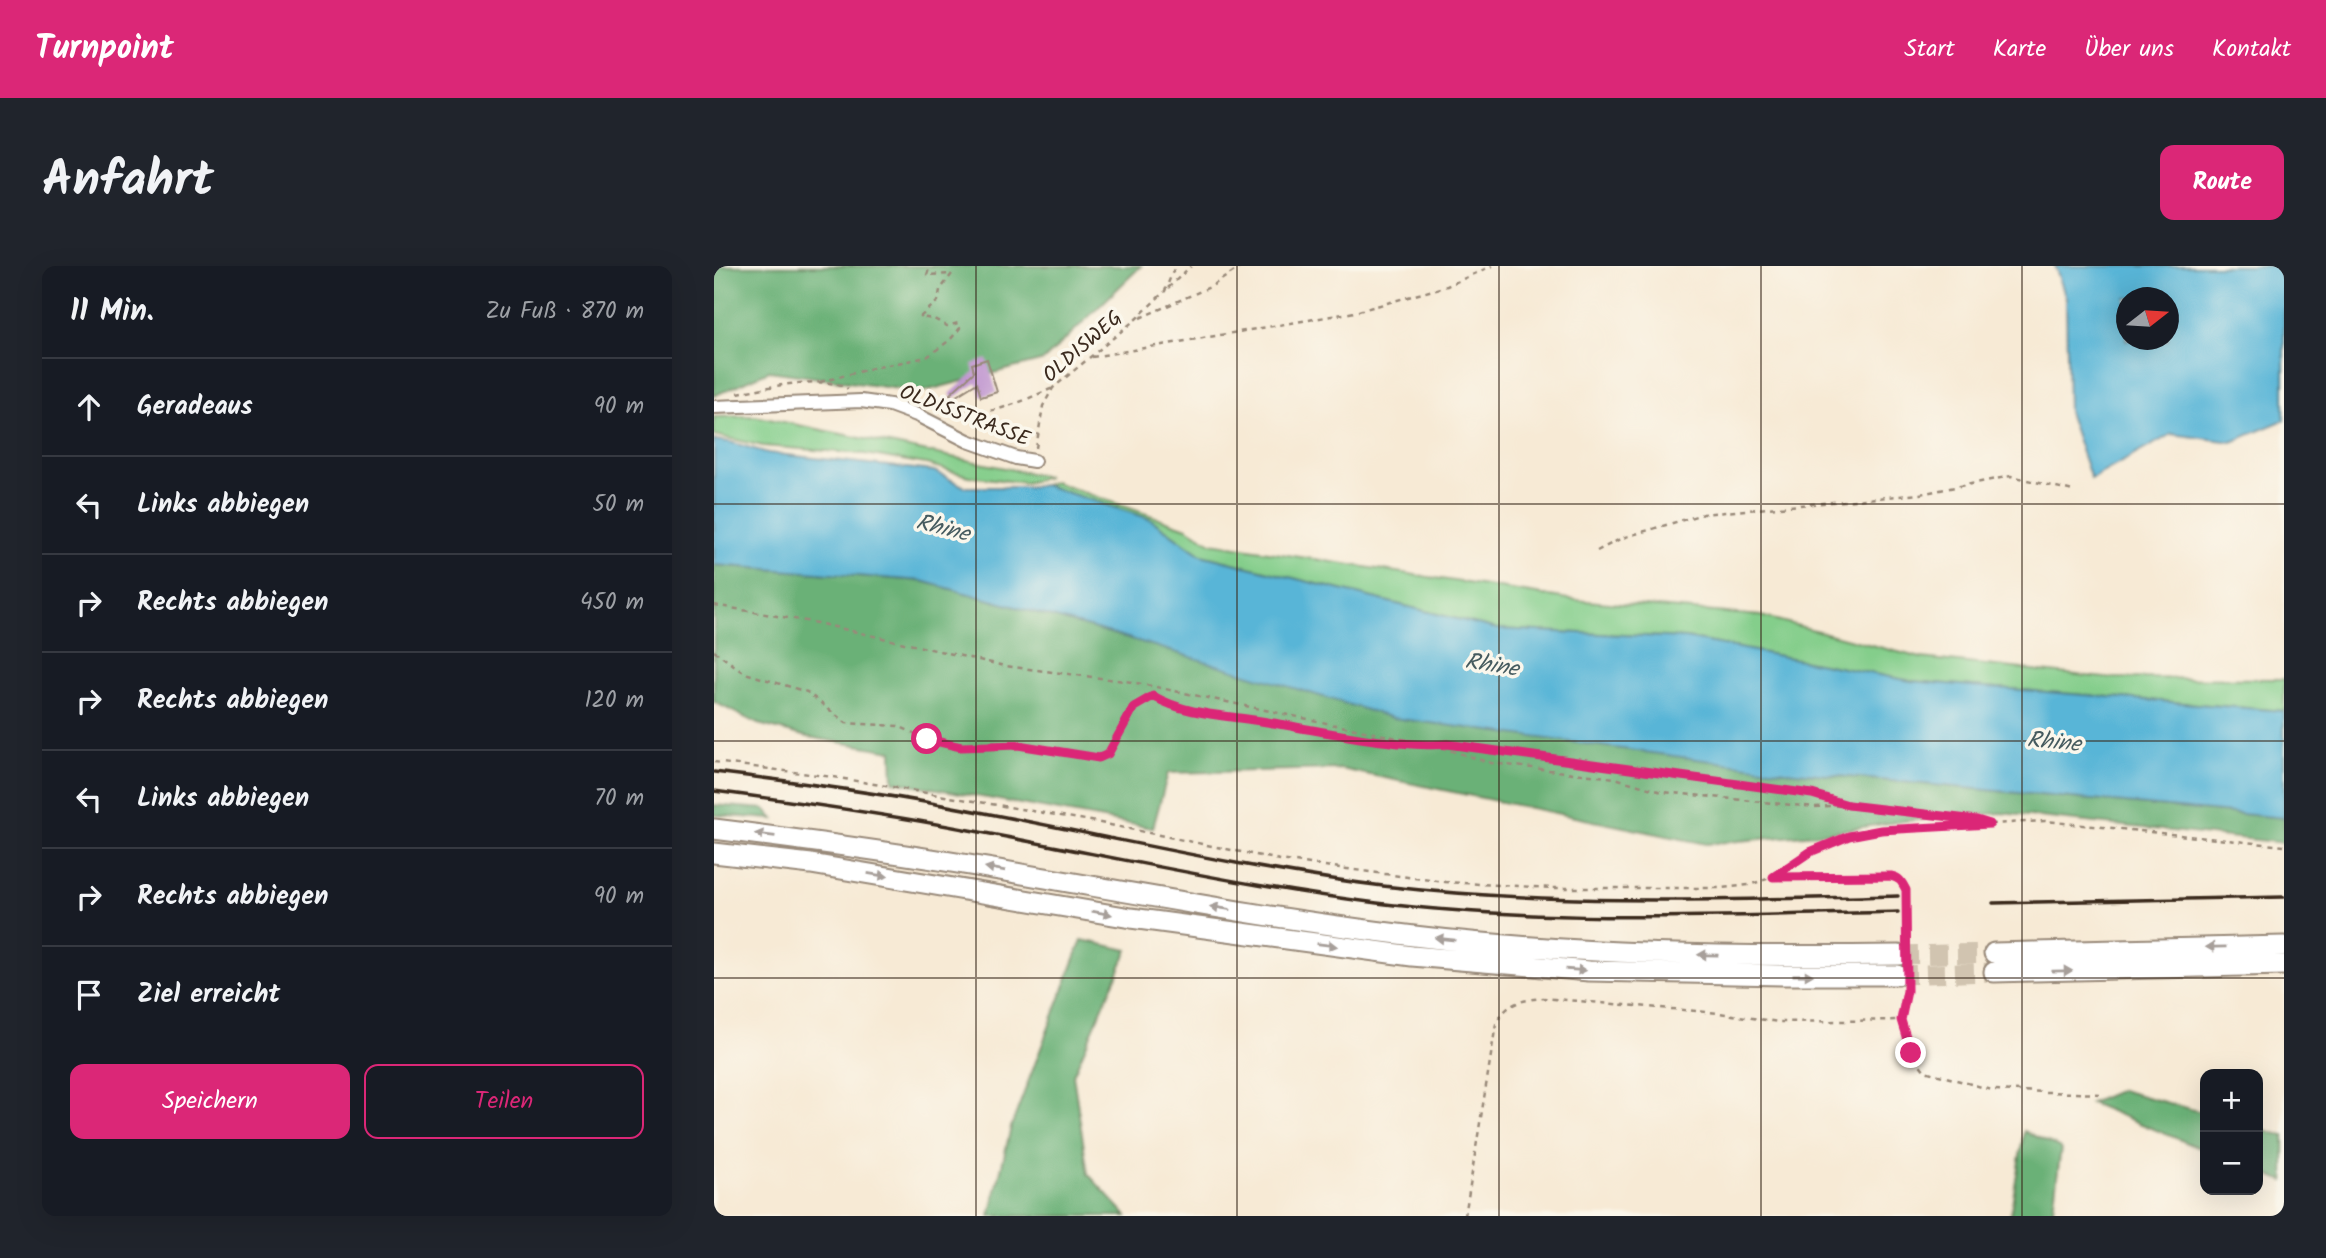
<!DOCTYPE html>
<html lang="de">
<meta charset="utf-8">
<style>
:root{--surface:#171b24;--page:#20242c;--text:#f1f3f6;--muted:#9ea1a6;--line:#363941;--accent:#db2777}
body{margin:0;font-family:Kalam,sans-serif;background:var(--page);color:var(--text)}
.controls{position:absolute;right:21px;bottom:21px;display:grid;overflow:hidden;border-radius:14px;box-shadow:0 7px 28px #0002}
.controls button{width:63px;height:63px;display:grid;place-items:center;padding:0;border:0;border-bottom:2px solid var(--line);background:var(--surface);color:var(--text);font:35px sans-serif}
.compass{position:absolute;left:1402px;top:21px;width:63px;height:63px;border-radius:50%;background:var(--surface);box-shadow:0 7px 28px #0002;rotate:73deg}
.stop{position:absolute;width:21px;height:21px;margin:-16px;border:5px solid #db2777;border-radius:50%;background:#fff}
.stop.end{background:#db2777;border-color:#fff;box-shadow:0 2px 7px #0008}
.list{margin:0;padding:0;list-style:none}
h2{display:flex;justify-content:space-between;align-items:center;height:91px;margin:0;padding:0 28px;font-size:30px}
h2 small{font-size:23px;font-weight:400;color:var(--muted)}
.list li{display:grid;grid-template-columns:46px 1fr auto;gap:21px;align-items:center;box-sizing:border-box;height:98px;padding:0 28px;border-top:2px solid var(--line)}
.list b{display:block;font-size:26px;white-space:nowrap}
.list em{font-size:23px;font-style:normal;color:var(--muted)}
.actions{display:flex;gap:14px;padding:21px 28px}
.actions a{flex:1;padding:16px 0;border:2px solid var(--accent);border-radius:14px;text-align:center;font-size:24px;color:var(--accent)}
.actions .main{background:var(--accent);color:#fff}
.icon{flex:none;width:38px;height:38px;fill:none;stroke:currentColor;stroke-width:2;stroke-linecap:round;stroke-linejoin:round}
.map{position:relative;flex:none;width:1570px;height:950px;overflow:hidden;border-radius:14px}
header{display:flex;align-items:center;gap:42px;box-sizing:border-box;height:98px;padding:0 35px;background:var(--accent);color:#fff}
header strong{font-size:33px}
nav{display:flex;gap:38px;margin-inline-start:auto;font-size:24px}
.intro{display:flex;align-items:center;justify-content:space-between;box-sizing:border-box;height:168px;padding:0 42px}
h1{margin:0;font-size:49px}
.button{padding:18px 32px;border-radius:14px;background:var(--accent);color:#fff;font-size:24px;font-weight:700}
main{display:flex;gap:42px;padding:0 42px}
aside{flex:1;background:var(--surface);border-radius:14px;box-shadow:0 7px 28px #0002}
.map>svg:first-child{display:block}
</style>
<header>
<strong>Turnpoint</strong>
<nav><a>Start</a><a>Karte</a><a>Über uns</a><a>Kontakt</a></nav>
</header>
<div class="intro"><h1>Anfahrt</h1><a class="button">Route</a></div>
<main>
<aside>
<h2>11 Min.<small>Zu Fuß · 870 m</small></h2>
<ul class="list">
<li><svg class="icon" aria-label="ahead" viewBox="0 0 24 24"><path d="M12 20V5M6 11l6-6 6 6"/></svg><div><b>Geradeaus</b></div><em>90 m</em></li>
<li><svg class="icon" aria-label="left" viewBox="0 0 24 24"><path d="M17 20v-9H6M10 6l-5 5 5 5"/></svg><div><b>Links abbiegen</b></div><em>50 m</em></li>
<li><svg class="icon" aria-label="right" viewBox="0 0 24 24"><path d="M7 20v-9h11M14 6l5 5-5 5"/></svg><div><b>Rechts abbiegen</b></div><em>450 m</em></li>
<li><svg class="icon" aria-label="right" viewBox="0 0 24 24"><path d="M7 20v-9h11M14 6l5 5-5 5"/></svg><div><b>Rechts abbiegen</b></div><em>120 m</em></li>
<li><svg class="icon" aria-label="left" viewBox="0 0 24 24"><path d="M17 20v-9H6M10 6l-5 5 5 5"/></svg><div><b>Links abbiegen</b></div><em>70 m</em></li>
<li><svg class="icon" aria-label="right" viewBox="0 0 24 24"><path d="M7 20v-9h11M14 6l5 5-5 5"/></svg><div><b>Rechts abbiegen</b></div><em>90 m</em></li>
<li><svg class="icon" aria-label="arrive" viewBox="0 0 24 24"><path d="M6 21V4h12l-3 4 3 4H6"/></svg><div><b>Ziel erreicht</b></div></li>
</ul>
<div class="actions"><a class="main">Speichern</a><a>Teilen</a></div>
</aside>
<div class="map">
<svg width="1570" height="950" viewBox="0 0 1570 950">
<rect width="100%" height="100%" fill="#fbf7ec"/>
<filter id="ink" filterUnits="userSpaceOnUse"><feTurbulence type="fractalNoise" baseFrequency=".0143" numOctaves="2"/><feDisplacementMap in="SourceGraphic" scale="14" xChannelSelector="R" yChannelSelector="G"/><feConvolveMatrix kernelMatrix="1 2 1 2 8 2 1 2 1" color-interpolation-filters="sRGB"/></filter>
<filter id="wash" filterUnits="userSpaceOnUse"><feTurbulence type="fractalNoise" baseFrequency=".00686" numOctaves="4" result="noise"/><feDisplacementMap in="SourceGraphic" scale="28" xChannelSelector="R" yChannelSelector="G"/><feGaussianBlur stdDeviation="1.57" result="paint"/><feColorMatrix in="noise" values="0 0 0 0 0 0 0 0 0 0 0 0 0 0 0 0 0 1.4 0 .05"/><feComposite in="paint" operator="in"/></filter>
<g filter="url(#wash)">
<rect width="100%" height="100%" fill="#f7ead5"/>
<path fill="#84ce8b" stroke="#607c54" stroke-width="2" d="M41 150 334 211 311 217 255 210 212 198 151 188 49 180 0 169V151Z
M340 216 473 262 497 277 861 334 1047 350 1207 392 1391 412 1570 413V445L1197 415 972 372 783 363 487 289 436 253 330 219Z"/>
<path fill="#6bb177" stroke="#536e4a" stroke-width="2" d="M0 0H427L330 94 207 126 55 105 0 130Z
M0 299 208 315 407 370 1071 505 1570 552V577L1287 547 1189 555 1102 568 992 578 627 503 454 507 439 562 179 515 178 485 94 471 44 458 0 436Z
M0 539 51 543 60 553 0 549Z
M368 674 414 684 359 809 374 908 413 950H276L297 861Z
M1407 824 1491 847V884L1376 837Z
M1544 862 1570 870V915L1544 905Z
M1310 865 1347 882 1338 950H1296Z"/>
<path fill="#59b5d7" stroke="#4a707a" stroke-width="2" fill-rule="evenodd" d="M1341 0H1570V154L1518 176 1458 168 1377 213 1354 146 1352 32ZM1412 32H1454V74H1412Z
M0 174 16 176 54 187 220 205 251 221H314L330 219 436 253 487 289 783 363 972 372 1197 415 1570 445V552L1071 505 679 452 407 370 208 315 0 299Z"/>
<g id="blocks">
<path fill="#c198d0" d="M273 93 283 126 267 131 263 117 239 132 236 128 260 106 258 98Z"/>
</g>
</g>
<g filter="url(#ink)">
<use href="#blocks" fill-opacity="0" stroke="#998a7a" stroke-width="2"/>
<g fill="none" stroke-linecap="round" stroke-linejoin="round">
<path stroke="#d1c4b0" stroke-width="19" stroke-dasharray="19 10" stroke-linecap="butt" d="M1185 689 1280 687
M1183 709 1280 706"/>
<defs>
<path id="minor" d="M0 141 147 135 176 139 203 149 254 175 302 192 320 195"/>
<path id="highway" d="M0 563C89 574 179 586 267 601 411 625 555 653 700 670 861 689 1023 691 1185 689
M0 587 97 598 417 652 698 690 875 705 1068 709H1183
M1280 687 1570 680
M1280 706 1570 699"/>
</defs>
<use href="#minor" stroke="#998a7a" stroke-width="16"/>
<use href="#highway" stroke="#998a7a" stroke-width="23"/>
<path stroke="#998a7a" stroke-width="2.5" stroke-dasharray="5 5" stroke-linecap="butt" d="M454 22 477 0
M426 52 498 20 528 0
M378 91 641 46 733 20 778 0
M106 116 159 102 213 91 236 74 246 62 244 57 233 60 220 53 206 51 224 35 226 24 238 8 213 9 216 0
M24 127C50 122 112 108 134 123
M198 133 263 146C291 145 314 132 339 122
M322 182 329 140 339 122 422 53 451 25 461 0
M883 285 908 272 989 248 1206 228 1297 210 1359 225
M0 339 103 357 291 400 418 416 712 478
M0 385 31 407 93 426 132 457 184 460 213 473 247 481 304 479 385 492 394 488 420 441 439 430 451 437 487 448 552 456 654 474 728 482 777 497 901 512 948 526 1100 541 1134 539 1273 557
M722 480 733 478 1098 528 1130 538
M0 496 119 511 377 555 566 594 731 616 839 622H1008L1035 619 1059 611 1096 586 1135 570 1167 564 1331 555 1570 580
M1059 611 1177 610 1184 611 1192 624
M1187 754 1197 787 1211 805 1278 824 1388 828
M751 950 782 758C792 737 807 734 829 732L1005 747 1065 756 1187 754 1193 725"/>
<use href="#minor" stroke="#fff" stroke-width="12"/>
<use href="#highway" stroke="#fff" stroke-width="19"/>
<path stroke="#3b2a1e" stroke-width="3.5" d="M0 506C85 516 171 528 255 544 393 570 530 603 669 620 840 640 1012 634 1184 630
M0 525C85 536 171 548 255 564 391 589 526 620 663 637 836 658 1010 650 1184 646
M1279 637 1570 631"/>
<path stroke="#998a7a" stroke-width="2.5" stroke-dasharray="5 5" stroke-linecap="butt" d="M1192 624 1193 725"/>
</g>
<defs><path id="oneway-solid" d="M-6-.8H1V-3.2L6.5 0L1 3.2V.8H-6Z" transform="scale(1.75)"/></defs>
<g fill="#a79f9a">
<use href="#oneway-solid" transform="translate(51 569) rotate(-173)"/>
<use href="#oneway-solid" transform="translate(281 603) rotate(-170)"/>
<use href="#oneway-solid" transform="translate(164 609) rotate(9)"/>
<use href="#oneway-solid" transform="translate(506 642) rotate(-171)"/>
<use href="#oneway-solid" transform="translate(388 647) rotate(10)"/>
<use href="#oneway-solid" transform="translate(731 673) rotate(-174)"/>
<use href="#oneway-solid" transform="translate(613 679) rotate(7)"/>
<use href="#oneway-solid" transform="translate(1502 681) rotate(179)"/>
<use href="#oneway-solid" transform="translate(994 689) rotate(-179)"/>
<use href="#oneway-solid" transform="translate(862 704) rotate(4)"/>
<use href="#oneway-solid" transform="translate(1348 705) rotate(-1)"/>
<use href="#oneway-solid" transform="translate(1089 709)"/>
</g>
</g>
<g fill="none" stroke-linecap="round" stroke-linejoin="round" filter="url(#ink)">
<path stroke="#db2777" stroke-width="9" d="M213 473 247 481 304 479 385 492 394 488 420 441 439 430C474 450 513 449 553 456 597 463 640 473 685 477 701 478 716 480 733 478L1098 528 1134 539 1263 554 1276 558 1167 564 1135 570 1096 586 1059 611 1177 610C1186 612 1188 616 1192 624L1193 725 1187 754 1197 787"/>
</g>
<path fill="none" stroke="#3b2a1e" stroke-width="2" stroke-opacity="0.55" d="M262 0V950M523 0V950M785 0V950M1047 0V950M1308 0V950M0 238H1570M0 475H1570M0 712H1570"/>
<g text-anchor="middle" stroke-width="7" stroke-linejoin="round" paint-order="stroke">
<g font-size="21" fill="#3b2a1e" stroke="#fbf7ec">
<text transform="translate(368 80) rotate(-41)" y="7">OLDISWEG</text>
<text transform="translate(251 149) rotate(21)" y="7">OLDISSTRASSE</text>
</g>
<g font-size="23" font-style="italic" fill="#465b5f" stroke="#fbf7ec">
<text transform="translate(229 261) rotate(14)" y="8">Rhine</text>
<text transform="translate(778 398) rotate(9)" y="8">Rhine</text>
<text transform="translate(1340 475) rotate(5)" y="8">Rhine</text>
</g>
</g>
</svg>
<div class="controls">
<button>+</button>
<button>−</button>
</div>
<svg class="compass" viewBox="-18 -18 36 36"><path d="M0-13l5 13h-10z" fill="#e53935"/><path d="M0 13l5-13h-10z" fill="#9ea1a6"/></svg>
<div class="stop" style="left:213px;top:473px"></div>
<div class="stop end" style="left:1197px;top:787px"></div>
</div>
</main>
